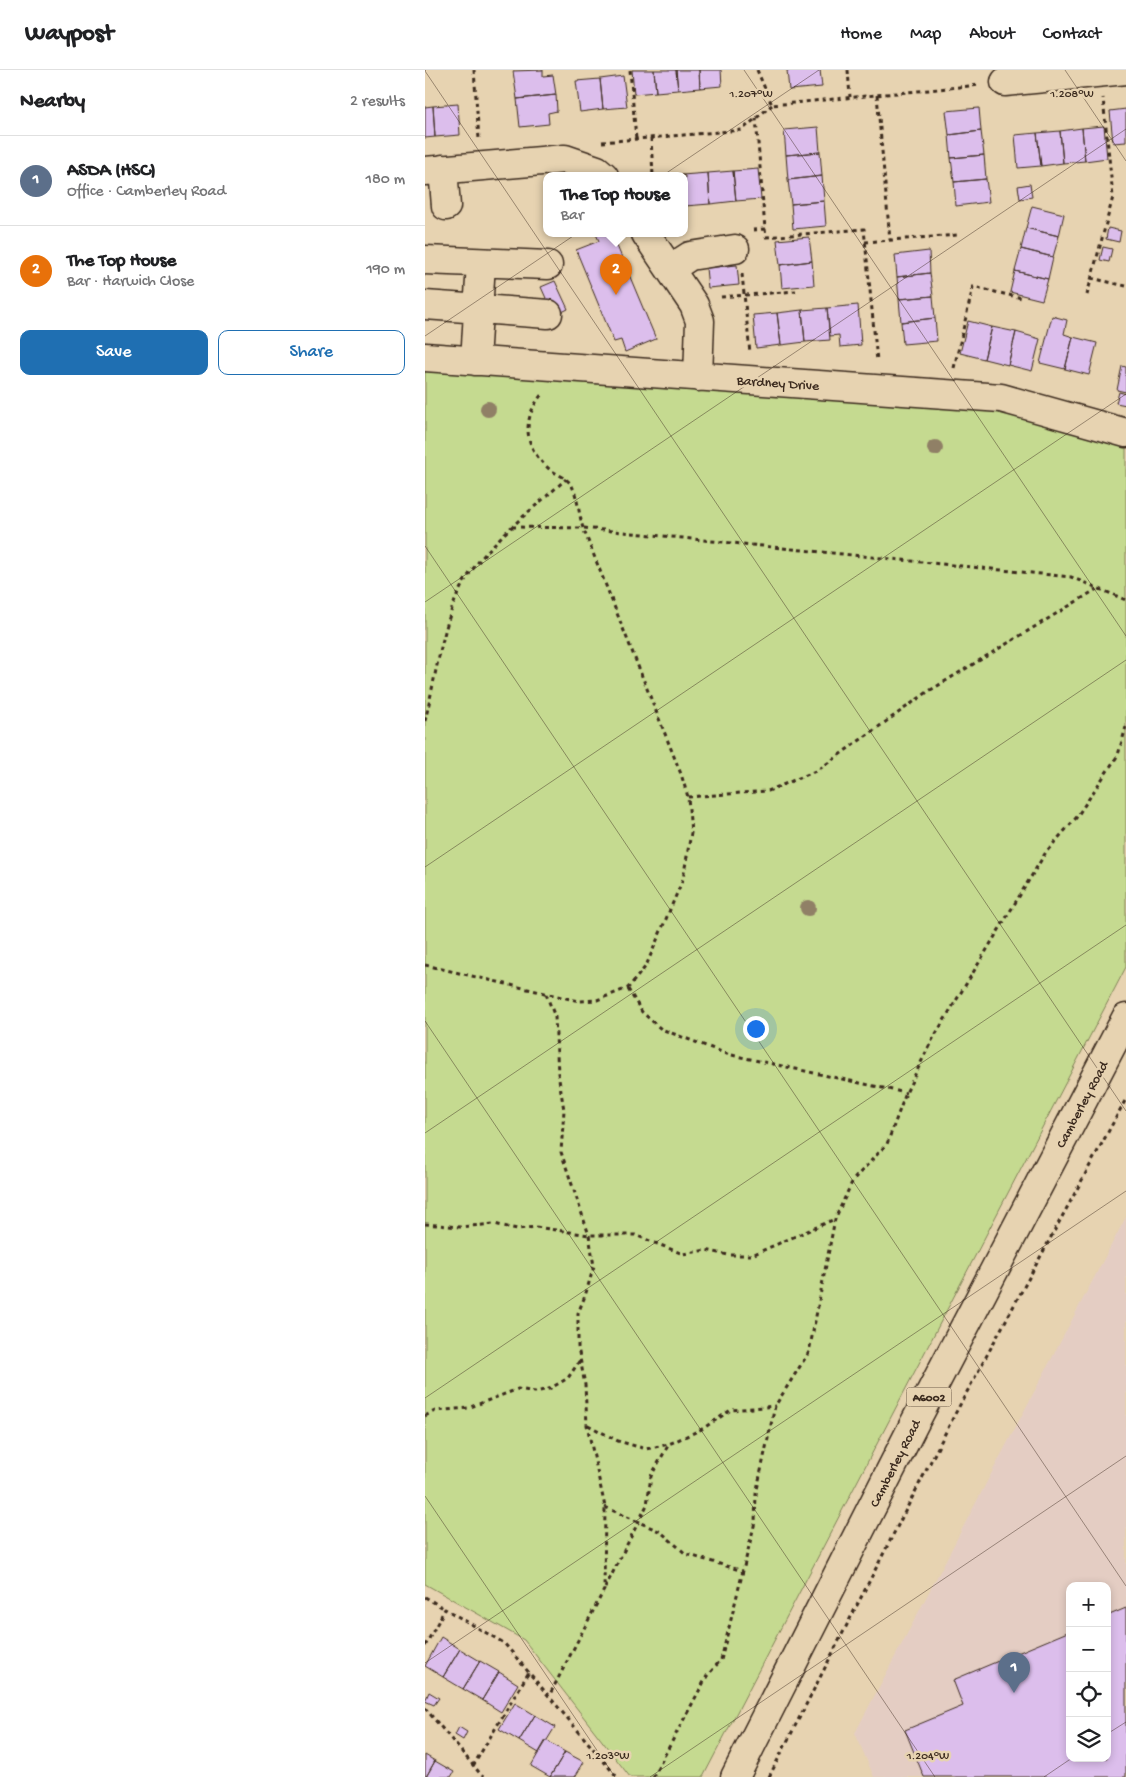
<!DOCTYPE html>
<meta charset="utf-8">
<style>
:root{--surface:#fff;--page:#f6f6f6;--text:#202124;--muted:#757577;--line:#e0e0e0;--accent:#1f6fb2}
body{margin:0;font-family:"Gochi Hand",sans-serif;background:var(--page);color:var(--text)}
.controls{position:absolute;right:15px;bottom:15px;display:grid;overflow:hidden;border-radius:10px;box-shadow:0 2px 8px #0003}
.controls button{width:45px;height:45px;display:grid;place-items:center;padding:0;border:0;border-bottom:1px solid var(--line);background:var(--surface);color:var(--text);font:25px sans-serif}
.you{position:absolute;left:330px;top:958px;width:18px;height:18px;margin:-12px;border:4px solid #fff;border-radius:50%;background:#1a73e8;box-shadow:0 0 0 8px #1a73e833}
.badge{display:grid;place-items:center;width:32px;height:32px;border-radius:50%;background:var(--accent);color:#fff;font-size:16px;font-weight:700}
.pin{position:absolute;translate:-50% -41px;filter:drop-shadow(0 1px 2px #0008)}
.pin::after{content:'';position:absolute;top:26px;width:18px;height:15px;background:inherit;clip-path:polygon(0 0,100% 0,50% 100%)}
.popup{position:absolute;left:118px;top:102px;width:145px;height:65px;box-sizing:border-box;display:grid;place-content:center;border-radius:10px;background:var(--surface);filter:drop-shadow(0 1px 4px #0005);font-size:16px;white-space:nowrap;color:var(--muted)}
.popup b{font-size:19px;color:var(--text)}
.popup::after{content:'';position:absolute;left:50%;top:100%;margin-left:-10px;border:10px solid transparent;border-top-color:var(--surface)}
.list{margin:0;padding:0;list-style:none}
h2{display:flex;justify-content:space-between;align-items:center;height:65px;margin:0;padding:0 20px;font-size:21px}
h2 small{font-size:16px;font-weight:400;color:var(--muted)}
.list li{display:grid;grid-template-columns:32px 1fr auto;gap:15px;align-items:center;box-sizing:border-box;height:90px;padding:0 20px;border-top:1px solid var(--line)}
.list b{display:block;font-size:19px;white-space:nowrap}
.list p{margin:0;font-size:16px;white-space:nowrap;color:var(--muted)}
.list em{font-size:16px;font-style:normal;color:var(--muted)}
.actions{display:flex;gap:10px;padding:15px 20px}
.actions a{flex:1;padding:11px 0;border:1px solid var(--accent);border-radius:10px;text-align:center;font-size:18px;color:var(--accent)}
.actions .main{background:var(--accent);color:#fff}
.icon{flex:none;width:28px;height:28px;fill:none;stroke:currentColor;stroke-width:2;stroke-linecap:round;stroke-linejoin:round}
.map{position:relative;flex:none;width:701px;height:1707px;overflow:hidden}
header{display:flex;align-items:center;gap:30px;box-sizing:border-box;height:70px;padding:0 25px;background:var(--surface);border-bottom:1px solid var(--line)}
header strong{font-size:24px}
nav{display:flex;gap:28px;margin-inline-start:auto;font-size:18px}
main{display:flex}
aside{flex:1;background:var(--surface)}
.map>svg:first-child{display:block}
</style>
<header>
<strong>Waypost</strong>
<nav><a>Home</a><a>Map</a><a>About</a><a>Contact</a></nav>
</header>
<main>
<aside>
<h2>Nearby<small>2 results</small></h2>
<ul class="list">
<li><span class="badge" style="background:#5c6f8a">1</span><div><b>ASDA (HSC)</b><p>Office · Camberley Road</p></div><em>180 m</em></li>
<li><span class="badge" style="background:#e8710a">2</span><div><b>The Top House</b><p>Bar · Harwich Close</p></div><em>190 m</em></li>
</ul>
<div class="actions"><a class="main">Save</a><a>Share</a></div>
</aside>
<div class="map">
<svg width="701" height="1707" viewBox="0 0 701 1707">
<rect width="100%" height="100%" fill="#e7d3b1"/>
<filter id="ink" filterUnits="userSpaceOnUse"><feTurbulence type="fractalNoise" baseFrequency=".02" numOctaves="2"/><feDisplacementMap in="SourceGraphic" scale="10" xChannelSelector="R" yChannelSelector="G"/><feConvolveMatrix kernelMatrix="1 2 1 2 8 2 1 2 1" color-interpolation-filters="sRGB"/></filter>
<g filter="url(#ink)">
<path fill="#e4cdc3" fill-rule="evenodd" d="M701 1147V1707H449L430 1663ZM645 1516H682V1688H645Z"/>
<path fill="#c5da90" stroke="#808257" d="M0 301 206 312 567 341 701 371V897L278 1707H205L99 1570 0 1514Z"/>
<path fill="#dcbeec" stroke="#3b2a1e" d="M118 0V6L128 5 131 25 92 29 88 1Z
M207 0H229L231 22 209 24Z
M229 0H251L253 20 231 22Z
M251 0H274L275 18 253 20Z
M274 0H296L297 16 275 18Z
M362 0H395L397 17 364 20Z
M198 6 202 37 178 39 175 9Z
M175 9 178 39 155 42 151 11Z
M131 25 132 41 123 43 124 54 95 57 92 29Z
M33 34 35 65 10 67 8 36Z
M8 36 10 67 0 68V37Z
M554 38 556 61 524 65 521 41Z
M701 39V72L688 73 685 41Z
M679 56 682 88 660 91 657 58Z
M393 57 395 82 361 85 359 60Z
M657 58 660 91 638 93 635 61Z
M556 61 559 85 526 88 524 65Z
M635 61 638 93 616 96 612 63Z
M612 63 616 96 593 98 590 65Z
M395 82 397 106 363 110 361 85Z
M559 85 561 109 529 112 526 88Z
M333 99 336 129 311 131 308 101Z
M308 101 311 131 285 134 283 103Z
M283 103 285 134 260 136V106L257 105Z
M397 106 399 131 366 134 363 110Z
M561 109 564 132 531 136 529 112Z
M605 114 607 127 595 129 593 116Z
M399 131 401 156 368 159 366 134Z
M607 136 639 144 634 166 601 158Z
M601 158 634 166 628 187 596 179Z
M683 158 696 161 694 172 681 169Z
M171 164H187L231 269 200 282 196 270 189 272 151 180 174 171Z
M384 167 387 191 355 195 352 170Z
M678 177 687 179 684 192 675 190Z
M596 179 628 187 623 209 590 201Z
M504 181 505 203 472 207 470 185Z
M387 191 389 215 357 218 355 195Z
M312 195 314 215 283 218 281 198Z
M590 201 623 209 617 230 585 222Z
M505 203 508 226 474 229 472 207Z
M130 211 143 239 129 246 116 217Z
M508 226 510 248 476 252 474 229Z
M433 235 436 275 415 277 414 265 405 266 402 238Z
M402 238 405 270 380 272 377 240Z
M377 240 380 272 356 275 352 243Z
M352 243 356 275 331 278 328 245Z
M627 246 642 250 639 264 648 267 640 299 615 293Z
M510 248 512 271 478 274 476 252Z
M543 251 567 257 559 289 535 283Z
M567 257 591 262 583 295 559 289Z
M591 262 615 269 607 301 583 295Z
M648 267 672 273 664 305 640 299Z
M697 296 701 297V322L692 320Z
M694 322 701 324V335L691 333Z
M701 1538V1707H499L480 1660 538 1636 528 1610 645 1561V1688H682V1546Z
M16 1567 35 1579 18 1607 0 1596Z
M35 1579 55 1591 38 1619 18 1607Z
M55 1591 74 1602 57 1630 38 1619Z
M74 1602 93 1614 76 1642 57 1630Z
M4 1622 14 1628 9 1635 0 1631Z
M90 1633 110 1645 94 1671 74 1659Z
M110 1645 130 1657 114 1683 94 1671Z
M34 1657 42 1662 38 1670 30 1665Z
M121 1670 140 1682 125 1707 106 1696Z
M140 1682 159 1692 150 1707H125Z
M0 1685 10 1691 1 1707H0Z
M10 1691 29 1702 26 1707H1Z"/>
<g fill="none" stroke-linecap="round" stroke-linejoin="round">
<defs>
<path id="minor" d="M580 12 701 0
M18 99 21 136
M0 101 140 89 172 100 179 106
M221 164 269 235 275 251 273 307
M0 190 123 195
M245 199 265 186 310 179
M0 235 123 244
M0 287 576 328 701 363
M50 291 56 193"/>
<path id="major" d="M310 1707 489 1354 701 948"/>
</defs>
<use href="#minor" stroke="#3b2a1e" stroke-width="31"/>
<use href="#major" stroke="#3b2a1e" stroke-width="31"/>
<path stroke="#3b2a1e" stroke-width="3" stroke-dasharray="4 4" stroke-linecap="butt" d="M49 0 54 69
M205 0 211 69
M332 0 347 35 555 15
M423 0 425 27
M452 25 465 170
M226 68 228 106
M177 72 317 60 347 35
M340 159 341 167 439 159 452 291
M328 160 340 159 331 48
M440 172 533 165
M317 204 325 283
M666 208 701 216
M662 225 688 127 678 28
M296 227 371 221
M529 298 548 217 597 228
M87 457 158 458 646 507 701 530
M0 651C10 611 19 542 41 509 66 470 107 440 141 409
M263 727 343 721 393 700 504 621 672 519
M0 895 154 931 172 930 203 918 221 896 258 809 266 763 263 727 256 704 158 458C154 445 153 428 147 416 142 407 130 404 123 398 98 376 97 349 117 324
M203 919 217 942 236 959 302 984 481 1023
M121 924 130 947 133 1003 139 1040 136 1082 164 1165 169 1196 160 1226 153 1243V1277L160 1315 162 1355 180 1437 179 1520 124 1626
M0 1154 35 1157 69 1154 92 1159 111 1157 164 1165H210L258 1184 281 1180 303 1185H327L410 1149
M0 1346 10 1341 43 1338 93 1319 110 1322 124 1319 143 1308 155 1290
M163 1355 193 1371 221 1379 244 1374 277 1359 306 1340 350 1336
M180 1437 236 1462 261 1484 318 1501
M180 1518 222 1435 226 1406 244 1374
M0 1527 20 1539
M0 1576 20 1539 79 1573 192 1707
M0 1638 58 1707
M48 1696 104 1602
M228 1707 282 1606 296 1590 330 1452 331 1424 350 1336 384 1282 410 1149 428 1110 462 1074 481 1023 506 972 621 782 651 748 693 685 701 657
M344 1707 530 1344 701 1029"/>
<use href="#minor" stroke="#e7d3b1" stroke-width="28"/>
<use href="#major" stroke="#e7d3b1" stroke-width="28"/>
</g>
<g fill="#908066">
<circle cx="63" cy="339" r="8"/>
<circle cx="510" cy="378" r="8"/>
<circle cx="383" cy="838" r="8"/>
</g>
</g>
<path fill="none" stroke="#3b2a1e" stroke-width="1" stroke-opacity="0.45" d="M319 0 701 566M640 0 701 91M0 1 701 1041M0 1 1 0M0 266 394 0M0 476 701 1516M0 532 701 59M0 797 701 324M0 951 510 1707M0 1063 701 590M0 1328 701 855M0 1426 190 1707M0 1593 701 1121M682 1664 701 1652M225 1707 701 1386M619 1707 647 1688"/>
<g text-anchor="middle" stroke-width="5" stroke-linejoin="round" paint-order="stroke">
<rect fill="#e7d3b1" stroke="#6f5d4a" stroke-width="1" x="481.5" y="1317.5" width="45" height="19" rx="4"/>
<g font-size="12" font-weight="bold" fill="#3b2a1e">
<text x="504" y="1331">A6002</text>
</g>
<g font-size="14" fill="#3b2a1e" stroke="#e7d3b1">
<text transform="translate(353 312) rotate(4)" y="5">Bardney Drive</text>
<text transform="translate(656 1034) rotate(-62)" y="5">Camberley Road</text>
<text transform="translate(469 1393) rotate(-63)" y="5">Camberley Road</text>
</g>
</g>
<g font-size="12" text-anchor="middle" fill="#3b2a1e" stroke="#e7d3b1" stroke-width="5" stroke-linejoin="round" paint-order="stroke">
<text x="326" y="27">1.207°W</text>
<text x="647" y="27">1.208°W</text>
<text x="183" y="1689">1.203°W</text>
<text x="503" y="1689">1.204°W</text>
</g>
</svg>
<div class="controls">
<button>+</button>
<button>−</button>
<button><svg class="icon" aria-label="locate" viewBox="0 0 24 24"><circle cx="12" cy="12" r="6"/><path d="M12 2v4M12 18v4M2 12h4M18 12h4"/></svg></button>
<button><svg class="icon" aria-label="layers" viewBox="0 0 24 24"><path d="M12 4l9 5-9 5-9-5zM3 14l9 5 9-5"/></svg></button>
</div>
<div class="you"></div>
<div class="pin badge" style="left:589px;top:1623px;background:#5c6f8a">1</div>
<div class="pin badge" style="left:191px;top:225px;background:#e8710a">2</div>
<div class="popup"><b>The Top House</b>Bar</div>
</div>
</main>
